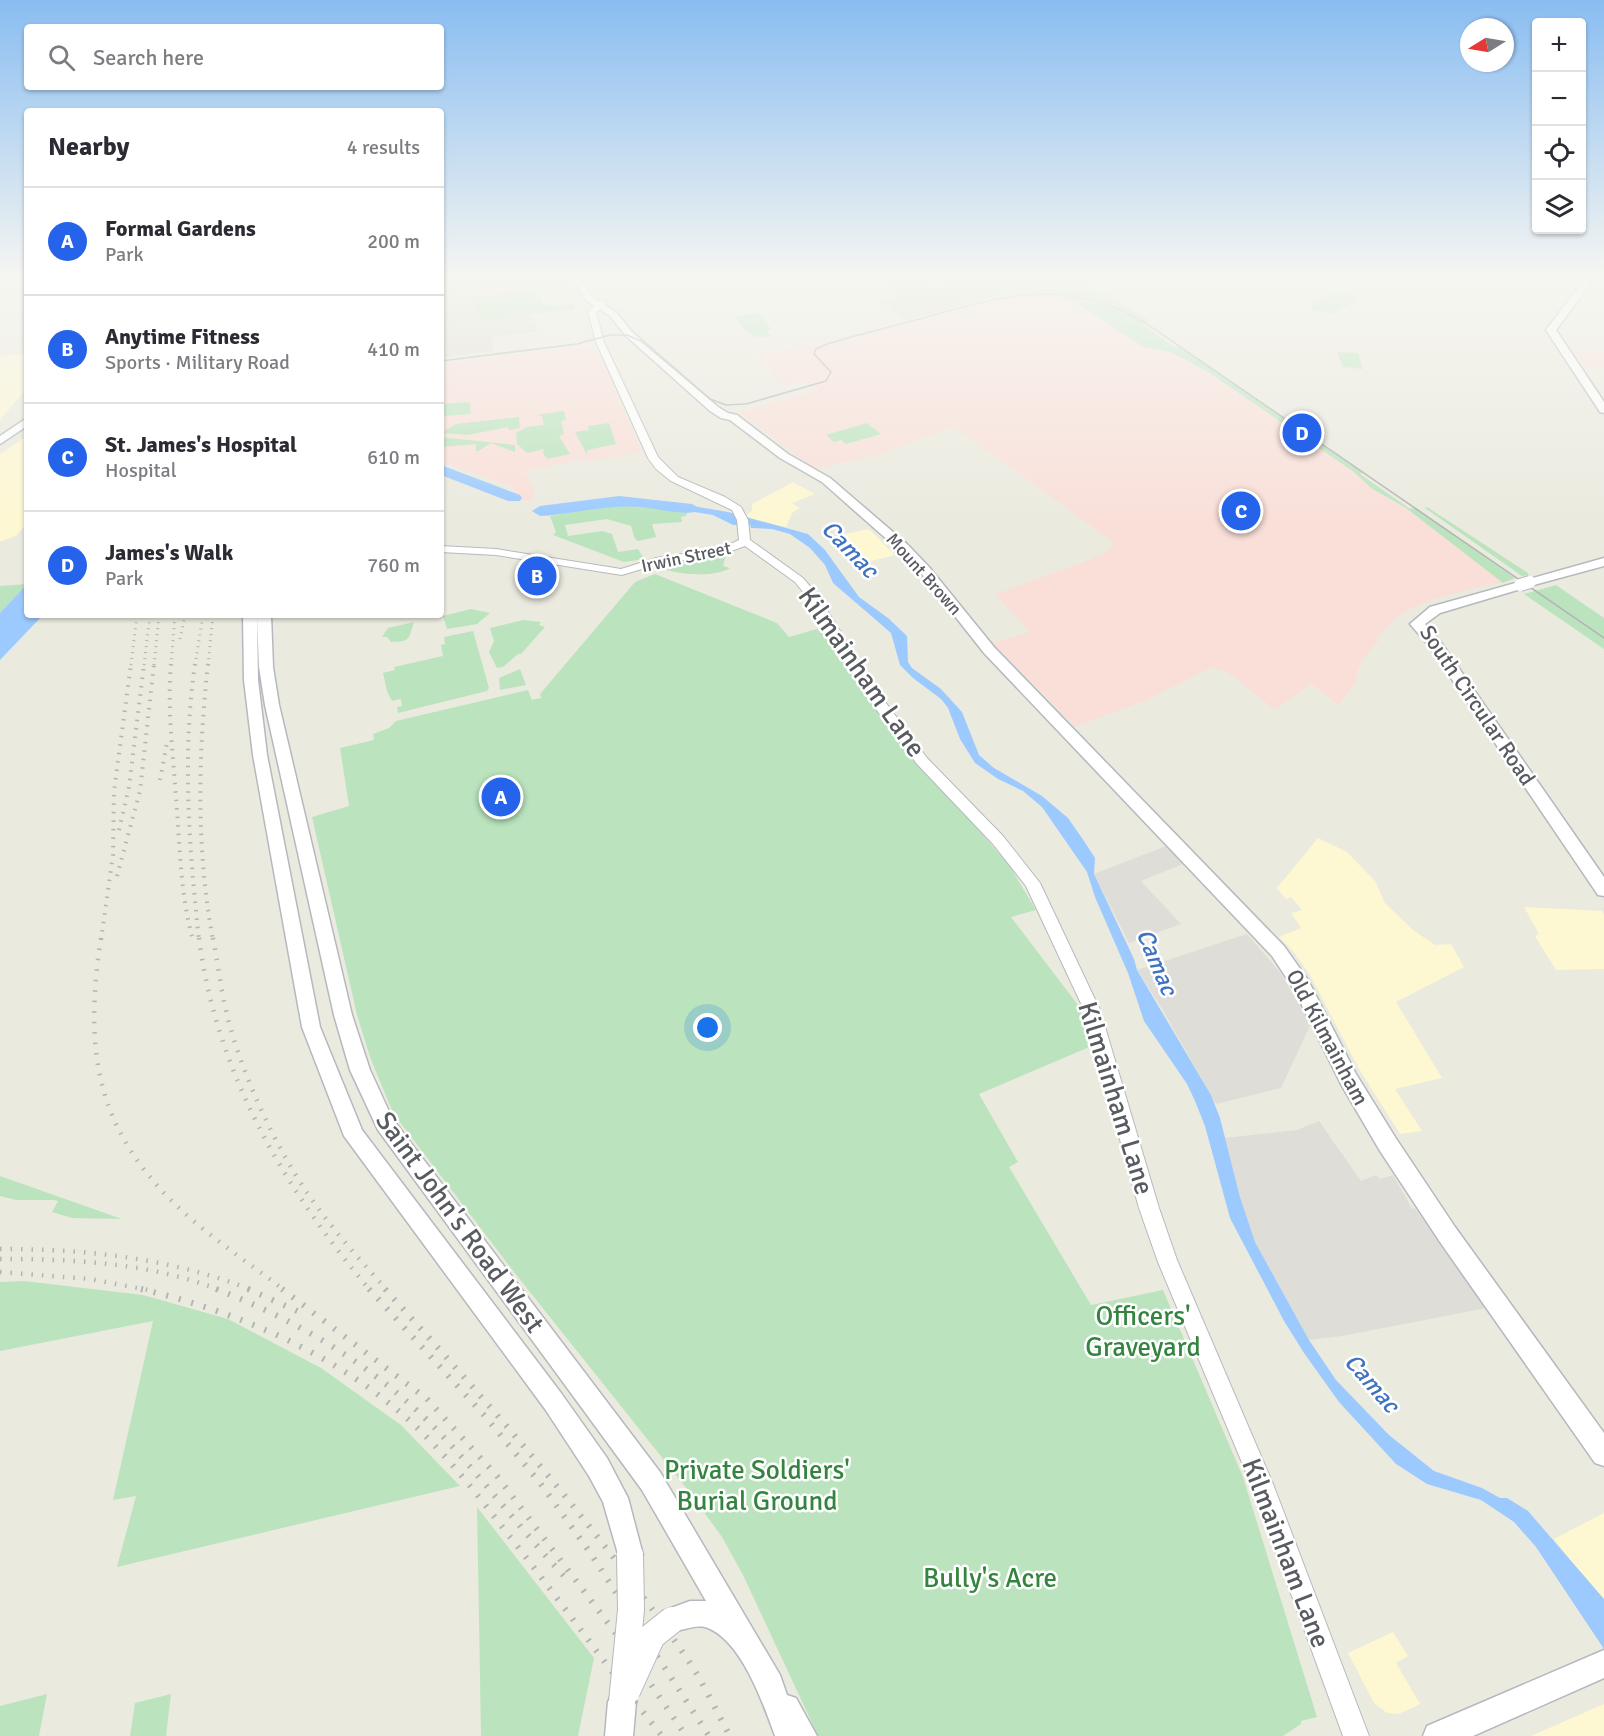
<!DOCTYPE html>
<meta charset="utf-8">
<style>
:root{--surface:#fff;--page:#f7f7f7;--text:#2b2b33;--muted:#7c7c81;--line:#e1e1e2;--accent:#2563eb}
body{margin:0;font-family:Signika,sans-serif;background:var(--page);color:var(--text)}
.controls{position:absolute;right:18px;top:18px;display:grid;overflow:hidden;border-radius:6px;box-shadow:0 2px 4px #0004}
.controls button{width:54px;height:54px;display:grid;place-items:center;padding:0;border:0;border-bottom:2px solid var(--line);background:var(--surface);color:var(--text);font:30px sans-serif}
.compass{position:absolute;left:1460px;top:18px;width:54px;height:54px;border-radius:50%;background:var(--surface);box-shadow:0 2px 4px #0004;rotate:259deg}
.you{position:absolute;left:708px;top:1028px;width:21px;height:21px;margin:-15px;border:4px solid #fff;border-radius:50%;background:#1a73e8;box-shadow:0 0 0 9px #1a73e833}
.badge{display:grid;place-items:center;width:39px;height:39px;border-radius:50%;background:var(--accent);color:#fff;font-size:20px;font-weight:700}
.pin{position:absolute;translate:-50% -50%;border:3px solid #fff;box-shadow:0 2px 6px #0006}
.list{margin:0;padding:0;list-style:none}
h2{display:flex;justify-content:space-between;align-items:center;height:78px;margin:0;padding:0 24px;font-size:26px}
h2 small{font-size:20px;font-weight:400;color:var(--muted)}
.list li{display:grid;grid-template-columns:39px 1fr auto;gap:18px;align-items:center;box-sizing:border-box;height:108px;padding:0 24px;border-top:2px solid var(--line)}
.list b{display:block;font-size:22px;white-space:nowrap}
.list p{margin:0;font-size:20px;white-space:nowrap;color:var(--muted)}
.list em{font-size:20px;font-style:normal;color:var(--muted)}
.icon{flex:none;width:33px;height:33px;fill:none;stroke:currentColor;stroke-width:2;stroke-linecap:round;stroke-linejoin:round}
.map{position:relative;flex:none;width:1604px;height:1736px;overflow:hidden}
.search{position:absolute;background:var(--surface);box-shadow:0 2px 4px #0004;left:24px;top:24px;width:420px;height:66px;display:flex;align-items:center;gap:15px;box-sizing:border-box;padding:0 21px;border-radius:6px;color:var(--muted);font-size:22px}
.panel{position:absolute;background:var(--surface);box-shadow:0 2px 4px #0004;left:24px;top:108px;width:420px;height:510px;border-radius:6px}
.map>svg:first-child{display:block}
</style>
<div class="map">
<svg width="1604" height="1736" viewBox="0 0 1604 1736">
<rect width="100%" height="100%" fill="#ebeadf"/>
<path fill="#fdf7d2" d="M27 353V388L0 420V357Z
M27 436V523L17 535 0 542V454Z
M793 482 815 494 792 503 800 508 792 513 786 527 747 519 746 515 752 511V504Z
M869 529 895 555 868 562 840 535Z
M1318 838 1347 852 1375 881 1385 903 1413 930 1435 945 1451 944 1464 967 1396 1002 1442 1078 1395 1089 1422 1131 1400 1134 1358 1067 1310 975 1293 951 1279 937 1301 928 1291 913 1302 910 1291 897 1286 899 1277 888Z
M1524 907 1602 911 1604 914V969L1556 970 1535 936 1539 934Z
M1604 1513V1605L1554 1539Z
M1393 1632 1408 1656 1396 1663 1420 1704 1399 1714 1387 1713 1374 1703 1348 1653Z
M1604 1704V1736H1531Z"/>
<path fill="#dfddd7" d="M566 279 568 283 561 284 562 286 472 297 480 319 531 314 538 331 492 337 494 351 441 358V280Z
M1166 846 1183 864 1141 881 1181 924 1129 943 1094 874Z
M1247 934 1279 971 1307 1017 1309 1028 1281 1088 1216 1104 1161 1007 1137 970Z
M1319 1121 1361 1181 1376 1175 1380 1179 1393 1175 1412 1209 1415 1208 1432 1231 1487 1308 1342 1336 1309 1340 1255 1242 1240 1197 1225 1138 1297 1130Z"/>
<path fill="#dbd9cd" d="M981 279H1058V282L992 297 906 320 867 291 870 290 879 297 886 299 894 297 885 287 921 280 933 288Z"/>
<path fill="#fadfd9" d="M1036 295 1070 299 1151 349 1171 352 1208 372 1354 472 1371 488 1406 508 1503 583 1477 587 1428 601 1400 614 1376 638 1379 640 1362 660 1355 677 1358 679 1339 705 1311 684 1275 710 1230 674 1213 667 1144 701 1075 727 992 643 1030 632 995 594 1084 562 1104 553 1112 547 1110 545 1115 544 1018 472 960 432 950 428 881 454 814 469 739 412 818 390 804 380 781 386 759 354 819 343 828 345 1000 298Z
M579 346 598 350 642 452 597 460 583 462 581 459 525 471 533 487 534 499 526 501 513 495 515 489 512 486 441 462V364Z
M1571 349 1604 352V368L1584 367Z"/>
<path fill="#bbe4be" d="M1058 279H1082L1091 283 1150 321 1142 324 1174 347 1179 346 1364 472 1360 474 1410 509 1415 507 1515 578 1503 583 1406 508 1371 488 1354 472 1208 372 1171 352 1144 347 1070 299 1051 292 1000 295 1058 282Z
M567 286 569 290 540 292 543 304 549 306 573 304 575 309 480 320 471 297Z
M1340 289 1360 299 1332 314 1312 310 1313 304 1310 303Z
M758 313 772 330 767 331 770 336C749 340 747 332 735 317Z
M1337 352 1358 353 1363 369 1343 367Z
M465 402 470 403 471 414 444 416 442 404Z
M564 411 566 420 561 421 564 434 559 436 570 454 547 459 543 453 544 449 527 453 517 444 516 433 527 427 544 425 542 416 537 415Z
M519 417 520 428 509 430 508 427 468 435 441 433 456 424Z
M609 423 616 444 587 450V455L575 432 589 430 588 426Z
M867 423 881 434 846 444 841 440 834 442 826 435Z
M441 437 515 445V452L491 443 478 451H476V444L441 447Z
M622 503 646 504 688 511 686 516 681 517 682 522 652 524 656 537 638 541 635 539 631 526 607 519 565 525 568 536 602 531 612 534 618 552 638 549 644 559 624 562 553 535 556 532 550 516Z
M1427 507 1528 573 1529 575 1522 576 1425 508Z
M726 554 723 566 730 568C715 578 673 575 657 566Z
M655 574 777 623 789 637 824 627 862 690 890 728 1009 865 1036 910 1011 917 1078 1005 1094 1045 979 1094 1018 1162 1009 1167 1091 1305 1163 1290 1243 1477 1317 1717 1301 1721V1724L1283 1736H818L743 1575 722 1537 687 1489 514 1272 393 1113 370 1057 357 1015 312 817 349 806 340 748 374 740 373 734 389 728 396 721 528 690 532 700 541 698 540 694 635 582Z
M27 584 0 613V586Z
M1556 585 1604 618V649L1524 594Z
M471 609 490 613 477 624 447 629 443 616Z
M523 620 541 622 539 625 545 627 521 654H518L503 667 497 668 489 652 494 641 490 628Z
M414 622C408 641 410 641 391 642L387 637H382L388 628Z
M473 631 489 688 487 691 398 713 397 707 402 706 401 699 392 701 387 691 383 673 395 670 394 667 443 656 441 645 445 644 444 637Z
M520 669 526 685 500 690 499 678Z
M0 1176 122 1219 72 1218 52 1212 58 1201 54 1200H16L0 1196Z
M24 1281 143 1295 228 1319 321 1368 401 1425 460 1486 117 1567 136 1496 113 1500 153 1321 0 1351V1282Z
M477 1507 594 1658 578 1736H481Z
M47 1694 39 1736H0V1706Z
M171 1694 166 1736H130L135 1703Z"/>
<path fill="#9ccaff" d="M669 502 728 512 808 534 825 550 859 597 888 618 907 636 908 662 912 668 941 689 962 712 979 755 994 768 1042 796 1068 818 1084 841 1095 858 1094 874 1134 959 1137 970 1211 1095 1220 1118 1240 1197 1255 1242 1309 1340 1336 1380 1389 1435 1434 1471 1482 1488 1500 1498H1507L1528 1511 1604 1599V1649L1536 1547 1514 1522 1481 1500 1427 1484 1396 1464 1339 1402 1304 1353 1284 1321 1230 1218 1205 1126 1195 1101 1187 1084 1144 1021 1128 973 1095 897 1087 872 1042 807 1023 791 998 779 975 763 960 739 948 708 941 699 913 678 900 665 891 633 833 583 825 565 810 548 790 534 772 529 751 528 750 525H733L713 515 657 506Z
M27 584V615H43L0 660V613Z"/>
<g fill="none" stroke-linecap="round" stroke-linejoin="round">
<path fill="#9ccaff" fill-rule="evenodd" d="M441 465 520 495 522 498 520 501H508L441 475Z
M619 496 692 504 700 509C693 518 654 508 642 507 606 504 575 514 540 516L532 511 540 506Z"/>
<defs>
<path id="tertiary" d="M600 300 607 302 596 313 604 342 658 457 678 477 725 497 741 507 748 520 750 540 803 578 818 596 880 695 927 758 1003 836 1040 883 1100 1010 1159 1208 1177 1260 1273 1484 1369 1736H1343L1251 1484 1158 1262 1139 1208 1084 1010 1026 886 993 844 917 764 870 701 807 597 795 582 745 546 723 554 658 564 622 575 496 555 441 552V546L496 549 621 569 656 558 722 548 739 540 737 520 732 510 671 481 656 469 648 458 596 342 588 312Z"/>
<path id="secondary" d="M572 279H580L593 298 616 312 632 332 718 407 728 413 737 415 788 454 830 478 907 544 929 567 994 647 1284 946 1308 980 1356 1074 1395 1137 1455 1227 1604 1433V1466L1595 1463 1440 1242 1380 1151 1342 1086 1295 991 1272 956 984 653 921 573 899 550 822 482 780 458 730 420 721 418 710 411 626 336 610 316 587 301Z
M1585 279H1594L1556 330 1604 402V413L1600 412 1546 330Z
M27 418V426L0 444V436Z
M1604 558V566L1530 586 1526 585 1524 588 1440 613 1425 624 1440 641 1604 877V896L1598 895 1430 647 1410 624 1430 607Z
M243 615H257L258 680 267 755 320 1027 362 1130 561 1393 607 1458 628 1498 643 1555 639 1564 630 1568 621 1564 603 1502 589 1476 545 1409 344 1136 302 1027 253 755 244 680Z
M257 615H271L273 667 279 705 352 1015 370 1070 392 1118 660 1472 780 1675 787 1695 796 1698 817 1736H775C763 1703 742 1642 708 1628 692 1622 679 1636 663 1629L659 1620 663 1611 690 1601H706L642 1490 378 1130 350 1070 334 1015 265 705 259 667Z
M1604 1650V1678L1473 1736H1423L1427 1726Z
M622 1688 632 1692 636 1702 633 1736H605L608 1702 612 1692Z"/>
</defs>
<use href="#tertiary" stroke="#b7b9be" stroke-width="2"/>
<use href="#secondary" stroke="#b5b8be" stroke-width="3"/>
<use href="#tertiary" fill="#fff" fill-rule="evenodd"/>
<use href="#secondary" fill="#fff" fill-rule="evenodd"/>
<path stroke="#b3b4b4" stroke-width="1.5" d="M441 361 577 344 610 335H627L641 341 710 399 726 405 746 404 826 381 831 372 814 354 816 349 827 344C856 335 886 328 916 320 972 304 1034 284 1092 300 1112 305 1129 314 1147 324L1604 638"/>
<path stroke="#b3b4b4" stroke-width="3" stroke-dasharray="1 5" stroke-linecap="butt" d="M180 639 185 615
M131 665 137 615
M144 665 150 615
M154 665 159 615
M171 665 175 615
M195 665 203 615
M208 665 213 615"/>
<path stroke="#b3b4b4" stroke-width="4" stroke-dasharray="1.5 7" stroke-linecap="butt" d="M171 664C167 708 173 753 176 798 180 845 180 894 193 940
M195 664C182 755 189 848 199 940
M208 664C198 756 196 849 213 940
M160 780 167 743
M119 830 129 787 144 664
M117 876 140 791 154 664
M101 940 113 855 114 791 131 664"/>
<path stroke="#b3b4b4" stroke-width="4.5" stroke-dasharray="1.5 9" stroke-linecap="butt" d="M101 938C83 1056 97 1136 190 1218 220 1244 253 1266 284 1290
M199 938C216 1072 284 1189 370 1290
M213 938C218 964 221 990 227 1015 241 1072 275 1146 308 1194 332 1229 359 1259 387 1290
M0 1249C87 1249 170 1258 252 1290
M0 1259C75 1259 150 1263 220 1290
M0 1272 90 1279 148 1290"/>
<path stroke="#b3b4b4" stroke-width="6" stroke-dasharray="2 11" stroke-linecap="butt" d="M141 1289C238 1312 334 1353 409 1420 445 1453 477 1494 507 1533 560 1600 609 1670 662 1736
M216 1289C297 1320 374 1366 435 1428 481 1476 520 1529 565 1577
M248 1289 304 1314
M282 1289 427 1399 497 1476 620 1639 686 1736
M369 1289 483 1414 540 1483 589 1551 709 1736
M385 1289C493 1408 597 1527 688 1660 704 1684 716 1711 730 1736"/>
<defs>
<path id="secondary-bridge-far1" d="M1520 585 1530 582"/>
<path id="secondary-bridge" d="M627 1691 652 1636 672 1620
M622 1702 631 1610 630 1555"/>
</defs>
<use href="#secondary-bridge-far1" stroke="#b5b8be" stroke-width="14" stroke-linecap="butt"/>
<use href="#secondary-bridge" stroke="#b5b8be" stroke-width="28" stroke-linecap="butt"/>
<use href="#secondary-bridge-far1" stroke="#fff" stroke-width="12"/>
<use href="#secondary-bridge" stroke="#fff" stroke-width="26"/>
</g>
<linearGradient id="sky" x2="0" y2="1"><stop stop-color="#89bdf1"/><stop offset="0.53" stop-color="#f6f6f1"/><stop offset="1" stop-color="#f6f6f1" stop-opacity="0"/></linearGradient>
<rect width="1604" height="523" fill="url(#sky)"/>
<g text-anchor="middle" stroke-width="5" stroke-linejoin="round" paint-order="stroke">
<g font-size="18" fill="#585b60" stroke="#fff">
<text transform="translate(686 557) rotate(-12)" y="6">Irwin Street</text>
<text transform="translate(924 574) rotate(48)" y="6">Mount Brown</text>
</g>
<g font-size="22" fill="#585b60" stroke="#fff">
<text transform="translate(1478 705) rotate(56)" y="8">South Circular Road</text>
<text transform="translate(1328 1037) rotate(62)" y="8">Old Kilmainham</text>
</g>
<g font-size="24" font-style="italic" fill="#3f73c1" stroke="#fff">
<text transform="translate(850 549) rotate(46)" y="8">Camac</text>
<text transform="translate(1157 962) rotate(67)" y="8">Camac</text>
<text transform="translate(1372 1383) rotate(49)" y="8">Camac</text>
</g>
<g font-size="27" fill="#585b60" stroke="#fff">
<text transform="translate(862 672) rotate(55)" y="9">Kilmainham Lane</text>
<text transform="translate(1116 1098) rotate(73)" y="9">Kilmainham Lane</text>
<text transform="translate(460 1222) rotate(54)" y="9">Saint John's Road West</text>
<text transform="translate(1286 1553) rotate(69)" y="9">Kilmainham Lane</text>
</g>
<g font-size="27" fill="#34833f" stroke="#fff">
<text x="1143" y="1325">Officers'<tspan x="1143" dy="31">Graveyard</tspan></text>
<text x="757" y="1479">Private Soldiers'<tspan x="757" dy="31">Burial Ground</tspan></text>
<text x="990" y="1587">Bully's Acre</text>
</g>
</g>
</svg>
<div class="controls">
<button>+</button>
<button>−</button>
<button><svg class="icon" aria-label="locate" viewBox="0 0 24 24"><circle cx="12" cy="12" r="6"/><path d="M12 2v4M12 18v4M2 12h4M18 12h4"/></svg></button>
<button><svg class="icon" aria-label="layers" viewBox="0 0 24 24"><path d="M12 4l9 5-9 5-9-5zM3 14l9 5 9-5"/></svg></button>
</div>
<svg class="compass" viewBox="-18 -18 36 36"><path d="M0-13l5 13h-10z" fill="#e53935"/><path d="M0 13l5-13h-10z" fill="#7c7c81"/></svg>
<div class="you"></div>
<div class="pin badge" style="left:501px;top:797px">A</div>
<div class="pin badge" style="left:537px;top:576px">B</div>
<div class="pin badge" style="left:1241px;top:511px">C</div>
<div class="pin badge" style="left:1302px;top:433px">D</div>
<div class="search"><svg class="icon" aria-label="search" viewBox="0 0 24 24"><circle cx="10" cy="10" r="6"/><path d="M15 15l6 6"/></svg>Search here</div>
<section class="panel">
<h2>Nearby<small>4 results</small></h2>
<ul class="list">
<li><span class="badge">A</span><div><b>Formal Gardens</b><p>Park</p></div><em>200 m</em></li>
<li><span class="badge">B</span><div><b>Anytime Fitness</b><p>Sports · Military Road</p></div><em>410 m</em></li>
<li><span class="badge">C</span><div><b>St. James's Hospital</b><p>Hospital</p></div><em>610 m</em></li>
<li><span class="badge">D</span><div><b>James's Walk</b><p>Park</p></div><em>760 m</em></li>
</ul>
</section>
</div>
